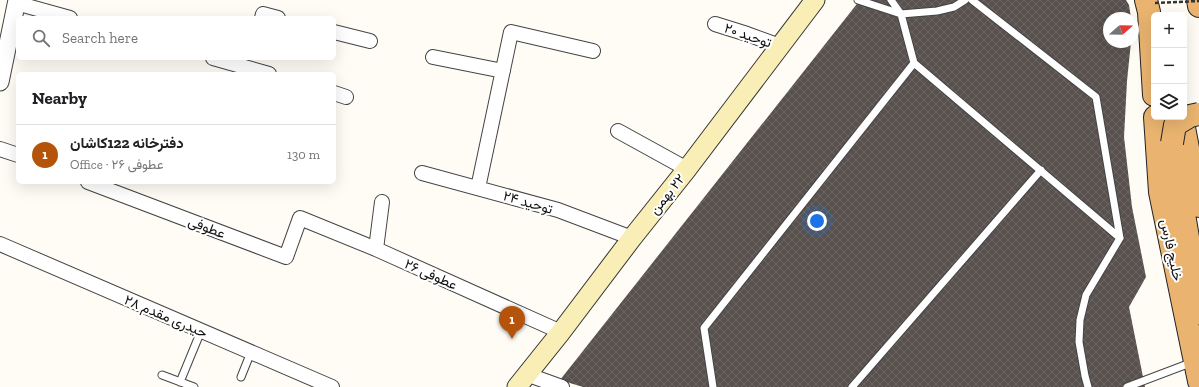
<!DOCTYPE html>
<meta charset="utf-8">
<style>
:root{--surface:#fff;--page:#f2f2f2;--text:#202124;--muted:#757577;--line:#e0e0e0;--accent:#b45309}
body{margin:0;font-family:"Zilla Slab",Vazirmatn,serif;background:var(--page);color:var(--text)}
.controls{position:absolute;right:12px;top:12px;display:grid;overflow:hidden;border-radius:6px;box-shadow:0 4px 16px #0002}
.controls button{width:36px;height:36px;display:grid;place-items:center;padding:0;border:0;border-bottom:1px solid var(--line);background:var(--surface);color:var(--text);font:20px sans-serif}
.compass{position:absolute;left:1103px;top:12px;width:36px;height:36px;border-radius:50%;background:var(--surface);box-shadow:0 4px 16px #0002;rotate:70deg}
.you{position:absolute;left:817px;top:221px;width:14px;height:14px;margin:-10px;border:3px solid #fff;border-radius:50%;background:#1a73e8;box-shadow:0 0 0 6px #1a73e833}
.badge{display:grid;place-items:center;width:26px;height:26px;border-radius:50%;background:var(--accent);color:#fff;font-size:13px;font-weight:700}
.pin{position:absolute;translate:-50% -33px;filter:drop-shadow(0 1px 2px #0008)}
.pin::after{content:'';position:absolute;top:21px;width:14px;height:12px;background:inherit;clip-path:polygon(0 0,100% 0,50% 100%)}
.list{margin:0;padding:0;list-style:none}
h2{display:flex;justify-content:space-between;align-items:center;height:52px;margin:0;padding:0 16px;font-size:17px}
h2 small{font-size:13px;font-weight:400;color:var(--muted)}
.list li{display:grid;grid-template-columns:26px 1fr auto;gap:12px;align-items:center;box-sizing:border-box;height:60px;padding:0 16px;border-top:1px solid var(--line)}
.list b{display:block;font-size:15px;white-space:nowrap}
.list p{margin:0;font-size:13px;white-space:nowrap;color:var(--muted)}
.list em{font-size:13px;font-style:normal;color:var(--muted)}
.icon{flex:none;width:22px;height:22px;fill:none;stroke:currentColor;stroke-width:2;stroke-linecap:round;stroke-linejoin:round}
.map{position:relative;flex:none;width:1199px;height:387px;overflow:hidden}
.search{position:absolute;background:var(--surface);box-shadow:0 4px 16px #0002;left:16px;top:16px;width:320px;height:44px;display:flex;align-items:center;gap:10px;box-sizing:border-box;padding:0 14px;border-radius:6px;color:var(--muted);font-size:15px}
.panel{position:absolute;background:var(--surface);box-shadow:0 4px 16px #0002;left:16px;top:72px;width:320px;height:112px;border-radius:6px}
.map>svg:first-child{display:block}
</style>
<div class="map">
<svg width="1199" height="387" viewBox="0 0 1199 387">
<defs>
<pattern id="building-cross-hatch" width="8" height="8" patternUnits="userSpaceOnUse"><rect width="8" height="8" fill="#58514e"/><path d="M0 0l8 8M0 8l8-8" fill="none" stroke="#6b6663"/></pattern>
</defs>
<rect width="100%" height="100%" fill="#fefcf5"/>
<path fill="url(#building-cross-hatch)" d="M860 0H1126L1129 5 1131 18H1109V42H1131L1127 81 1124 137 1132 207 1146 277 1129 307 1145 387H583L560 380Z"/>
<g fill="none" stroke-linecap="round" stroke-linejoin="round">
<defs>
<path id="service" d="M858 0 901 14 937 11 954 7 965 0
M891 0 901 14 914 63 1120 238
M972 0 1096 97 1120 238 1086 295 1080 320 1079 342 1085 376 1088 387
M162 375 194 387
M241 377 251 352
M180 382 201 331
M713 387 704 328 914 63
M852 387 1041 170
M1127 387 1193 362"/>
<path id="minor" d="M16 3 70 18
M262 18 263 14 278 18
M715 24 747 34 780 46
M334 32 370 41
M433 57 503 71
M213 58 269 74
M334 93 346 97
M618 131 687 169
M0 149 18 155
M422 173 558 210 632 238
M88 182 286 257 300 218 376 249 561 332
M478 188 511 32 593 51
M0 244 332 387
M376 249 382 202
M526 374 562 387"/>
<path id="tertiary" d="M0 82 17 0"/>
<path id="secondary" d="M517 387 561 332 632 238 687 169 815 0"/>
<path id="trunk" d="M1146 0 1149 12 1154 95
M1198 0 1199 6
M1155 117 1160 192 1199 381
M1182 117 1199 206
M1172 143 1198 297 1199 313"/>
</defs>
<use href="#service" stroke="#444" stroke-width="9"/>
<use href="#minor" stroke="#444" stroke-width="16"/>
<use href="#tertiary" stroke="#444" stroke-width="19"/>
<use href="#secondary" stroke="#333" stroke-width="21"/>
<use href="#trunk" stroke="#222" stroke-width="24"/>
<use href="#service" stroke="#fff" stroke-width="7"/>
<use href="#minor" stroke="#fff" stroke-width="14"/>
<use href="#tertiary" stroke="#fff" stroke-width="17"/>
<use href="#secondary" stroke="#f8eeb6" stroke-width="19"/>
<use href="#trunk" stroke="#eab470" stroke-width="22"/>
<defs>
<path id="trunk-bridge" d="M1172 143 1175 125 1190 116 1199 114"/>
</defs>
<use href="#trunk-bridge" stroke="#222" stroke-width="24" stroke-linecap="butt"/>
<path stroke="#333" stroke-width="2.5" stroke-dasharray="4 2" stroke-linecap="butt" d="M1155 3 1199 1"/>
<use href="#trunk-bridge" stroke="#eab470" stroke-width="22"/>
</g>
<g text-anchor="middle" stroke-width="4" stroke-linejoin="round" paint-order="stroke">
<g font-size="14" fill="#111" stroke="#fff">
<text transform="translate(748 35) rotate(19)" y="5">توحید ۲۰</text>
<text transform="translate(667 194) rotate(-51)" y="5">٢٢ بهمن</text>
<text transform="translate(528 202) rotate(16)" y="5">توحید ۲۴</text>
<text transform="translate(207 227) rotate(21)" y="5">عطوفی</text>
<text transform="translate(1172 250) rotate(78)" y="5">خلیج فارس</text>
<text transform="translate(431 274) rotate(24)" y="5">عطوفی ۲۶</text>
<text transform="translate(166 316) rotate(23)" y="5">حیدری مقدم ۲۸</text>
</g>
</g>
</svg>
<div class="controls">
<button>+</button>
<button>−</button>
<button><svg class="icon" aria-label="layers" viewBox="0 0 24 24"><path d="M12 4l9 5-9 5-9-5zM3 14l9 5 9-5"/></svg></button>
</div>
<svg class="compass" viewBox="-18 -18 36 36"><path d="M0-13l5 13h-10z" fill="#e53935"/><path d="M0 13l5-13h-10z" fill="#757577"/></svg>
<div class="you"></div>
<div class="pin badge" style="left:512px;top:339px">1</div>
<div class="search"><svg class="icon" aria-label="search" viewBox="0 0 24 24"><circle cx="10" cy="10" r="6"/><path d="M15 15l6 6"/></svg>Search here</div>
<section class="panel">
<h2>Nearby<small></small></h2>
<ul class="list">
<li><span class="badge">1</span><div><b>دفترخانه 122کاشان</b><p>Office · عطوفی ۲۶</p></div><em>130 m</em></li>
</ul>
</section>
</div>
